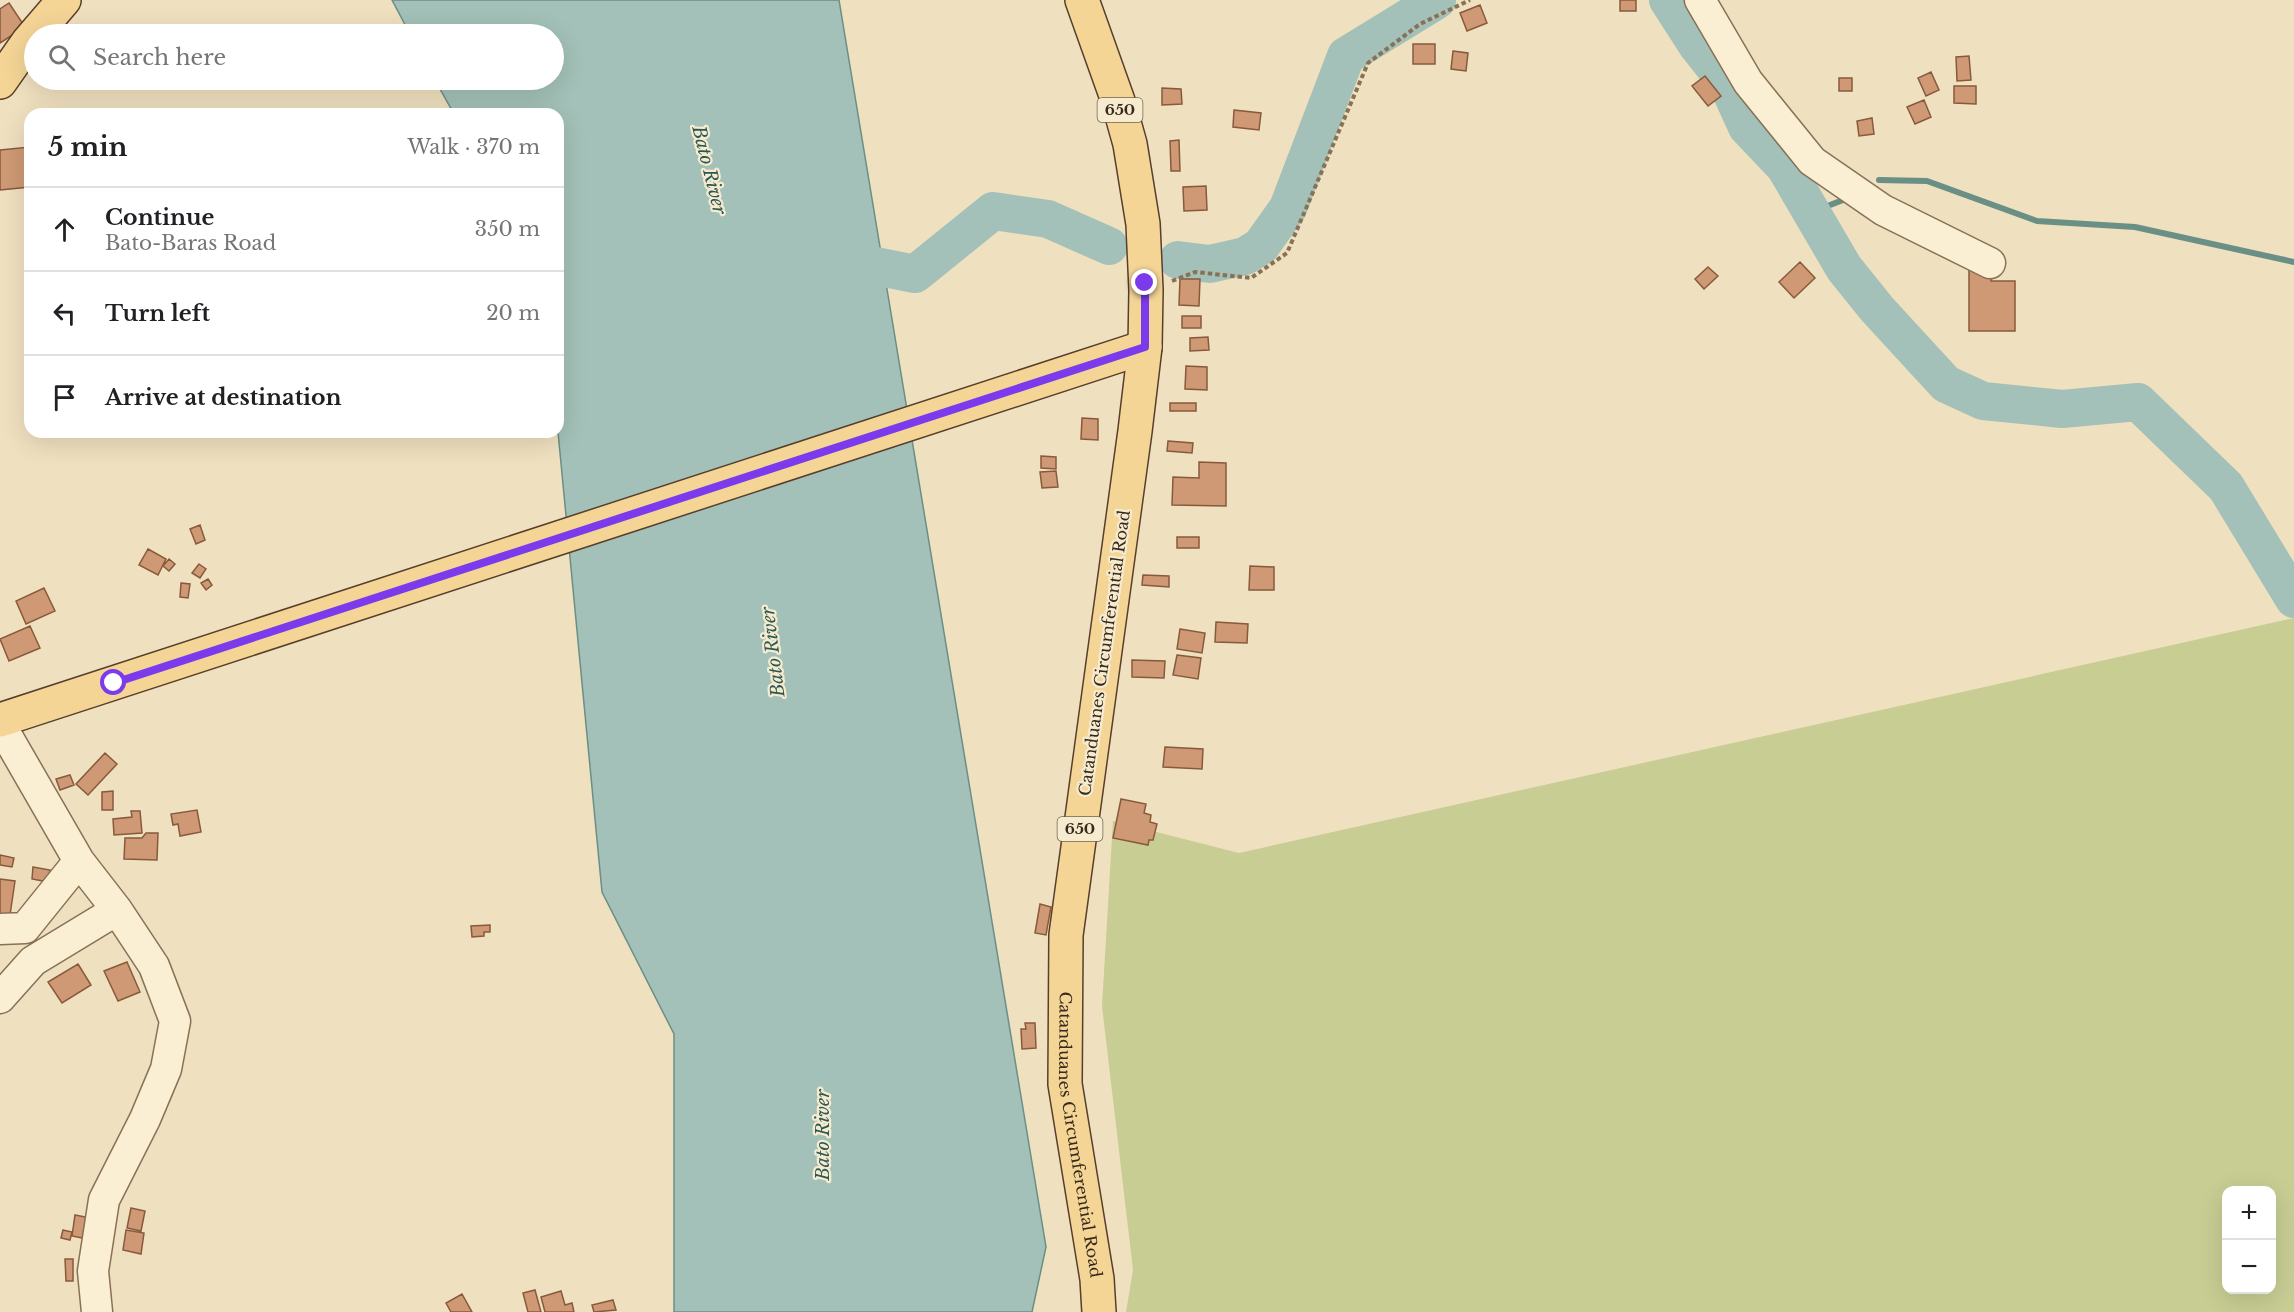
<!DOCTYPE html>
<meta charset="utf-8">
<style>
:root{--surface:#fff;--page:#f2f2f2;--text:#202124;--muted:#757577;--line:#e0e0e0}
body{margin:0;font-family:"Libre Baskerville",serif;background:var(--page);color:var(--text)}
.controls{position:absolute;right:18px;bottom:18px;display:grid;overflow:hidden;border-radius:12px;box-shadow:0 6px 24px #0002}
.controls button{width:54px;height:54px;display:grid;place-items:center;padding:0;border:0;border-bottom:2px solid var(--line);background:var(--surface);color:var(--text);font:30px sans-serif}
.stop{position:absolute;width:18px;height:18px;margin:-14px;border:4px solid #7c3aed;border-radius:50%;background:#fff}
.stop.end{background:#7c3aed;border-color:#fff;box-shadow:0 2px 6px #0008}
.list{margin:0;padding:0;list-style:none}
h2{display:flex;justify-content:space-between;align-items:center;height:78px;margin:0;padding:0 24px;font-size:26px}
h2 small{font-size:20px;font-weight:400;color:var(--muted)}
.list li{display:grid;grid-template-columns:39px 1fr auto;gap:18px;align-items:center;box-sizing:border-box;height:84px;padding:0 24px;border-top:2px solid var(--line)}
.list b{display:block;font-size:22px;white-space:nowrap}
.list p{margin:0;font-size:20px;white-space:nowrap;color:var(--muted)}
.list em{font-size:20px;font-style:normal;color:var(--muted)}
.icon{flex:none;width:33px;height:33px;fill:none;stroke:currentColor;stroke-width:2;stroke-linecap:round;stroke-linejoin:round}
.map{position:relative;flex:none;width:2294px;height:1312px;overflow:hidden}
.search{position:absolute;background:var(--surface);box-shadow:0 6px 24px #0002;left:24px;top:24px;width:540px;height:66px;display:flex;align-items:center;gap:15px;box-sizing:border-box;padding:0 21px;border-radius:33px;color:var(--muted);font-size:22px}
.panel{position:absolute;background:var(--surface);box-shadow:0 6px 24px #0002;left:24px;top:108px;width:540px;height:330px;border-radius:18px}
.map>svg:first-child{display:block}
</style>
<div class="map">
<svg width="2294" height="1312" viewBox="0 0 2294 1312">
<rect width="100%" height="100%" fill="#efe0bf"/>
<path fill="#c7cd93" fill-rule="evenodd" d="M2294 618V1312H1126L1133 1270 1102 1006 1113 821 1239 853ZM2226 1190H2272V1290H2226Z"/>
<path fill="#a3c1b8" stroke="#6a8f85" stroke-width="1.5" d="M392 0H839L1046 1247 1032 1312H674V1034L602 892 558 432V114H454L435 80H554V34H410Z"/>
<g fill="none" stroke-linecap="round" stroke-linejoin="round">
<path stroke="#6a8f85" stroke-width="6" d="M1879 180 1927 181 2037 221 2135 227 2294 262
M1812 212 1843 200"/>
<path stroke="#a3c1b8" stroke-width="38" d="M1668 0 1697 45 1727 83 1747 127 1785 167 1844 268 1877 309 1946 384 1983 401 2062 409 2138 402 2226 487 2294 599
M835 258 915 274 993 211 1048 219 1109 246
M1178 260 1210 264 1245 256 1261 246 1288 208 1346 56 1437 0"/>
</g>
<path fill="#ce9974" stroke="#885a3c" stroke-width="1.5" d="M1620 0H1636V11H1620Z
M9 3 25 27 0 43V9Z
M1480 5 1487 23 1467 31 1460 13Z
M1413 44H1435V64H1413Z
M1453 51 1468 53 1466 71 1451 69Z
M1969 56 1971 80 1957 81 1956 57Z
M1931 72 1939 90 1926 96 1918 78Z
M1705 76 1721 96 1708 106 1692 86Z
M1839 78H1852V91H1839Z
M1954 86H1976V104L1954 103Z
M1162 88 1181 89 1182 104 1162 105Z
M1924 100 1931 117 1915 124 1907 107Z
M1234 110 1261 113 1259 130 1233 127Z
M1872 118 1874 134 1859 136 1857 121Z
M1179 140 1180 171H1171L1170 141Z
M30 147V187L0 190V150Z
M1206 186 1207 210 1184 211 1183 187Z
M1800 262 1815 278 1794 298 1779 282Z
M1708 267 1718 276 1704 289 1695 279Z
M1969 268H1991V281H2015V331H1969Z
M1180 279H1200L1199 306 1179 305Z
M1182 316H1201V328H1182Z
M1208 337 1209 350 1190 351V338Z
M1186 366 1207 367V390L1185 389Z
M1170 403H1196V411H1170Z
M1082 418 1098 419V440L1081 439Z
M1168 441 1193 443 1192 453 1167 451Z
M1041 456 1056 457V469L1041 468Z
M1199 462 1226 463V506L1172 505 1173 477 1199 478Z
M1056 471 1058 487 1042 488 1040 472Z
M200 525 205 540 196 544 190 529Z
M1177 537H1199V548H1177Z
M148 549 166 559 158 575 139 565Z
M169 559 175 564 169 571 163 566Z
M199 564 206 569 200 578 192 573Z
M1250 566 1274 567V590H1249Z
M1143 575 1169 576V587L1142 585Z
M208 579 212 585 206 590 201 583Z
M181 583 190 584 188 598 180 597Z
M44 588 55 611 26 624 16 601Z
M1216 622 1248 624 1247 643 1215 642Z
M30 626 40 648 9 661 0 639Z
M1180 629 1205 633 1202 653 1177 649Z
M1177 655 1201 658 1198 679 1173 675Z
M1132 660 1165 661 1164 678 1132 677Z
M1165 747 1203 749 1202 769 1163 767Z
M105 753 117 764 88 795 76 784Z
M70 775 74 785 60 790 56 779Z
M113 791V810H102V792Z
M1121 799 1146 804 1144 813 1151 815 1150 822 1157 824 1153 840H1149L1148 845 1113 838Z
M197 810 201 832 180 836 178 824 173 825 171 814Z
M131 811H140L142 833 114 835 113 819 132 817Z
M146 833H158L157 860 124 859 125 838H142Z
M0 855 14 858 12 867 0 865Z
M33 867 50 870 48 882 32 879Z
M0 879 15 881 10 915 0 914Z
M1040 904 1051 907 1046 935 1035 933Z
M490 925V932H484V936L472 937 471 926Z
M127 962 140 992 118 1001 104 971Z
M78 964 91 985 62 1003 48 982Z
M1025 1023H1035L1036 1048 1022 1049 1021 1029H1026Z
M131 1208 145 1211 141 1231 127 1228Z
M75 1215 96 1219 92 1240 72 1236Z
M63 1230 72 1232 70 1240 61 1238Z
M126 1230 144 1233 141 1254 123 1250Z
M65 1259H73V1281H66Z
M535 1290 541 1312H528L523 1293Z
M561 1291 565 1305 572 1303 574 1312H545L541 1297Z
M462 1294 472 1312H451L446 1303Z
M613 1300 616 1310 594 1312 592 1305Z"/>
<g fill="none" stroke-linecap="round" stroke-linejoin="round">
<defs>
<path id="minor" d="M1700 0 1748 82 1812 161 1883 210 1990 263
M0 724 79 861 117 910 33 961 0 998
M0 929 25 928 79 861
M97 1312 93 1271 104 1200 145 1119 166 1069 175 1021 154 966 117 910"/>
<g id="major">
<path id="s1" d="M1082 0 1118 101 1130 144 1143 224 1146 290 1145 347 1135 431 1066 935 1065 1084 1097 1279 1099 1312"/>
<path d="M0 82 28 42 64 0"/>
<path d="M0 720 1145 347"/>
</g>
</defs>
<use href="#minor" stroke="#887157" stroke-width="33"/>
<use href="#major" stroke="#563f2c" stroke-width="36"/>
<path stroke="#887157" stroke-width="4" stroke-dasharray="4.5 3" stroke-linecap="butt" d="M1172 281 1195 272 1251 278 1287 253 1368 63 1420 24 1470 0"/>
<use href="#minor" stroke="#faeed3" stroke-width="30"/>
<use href="#major" stroke="#f4d596" stroke-width="33"/>
</g>
<g fill="none" stroke-linecap="round" stroke-linejoin="round">
<path stroke="#7c3aed" stroke-width="8" d="M114 683 1145 347V283"/>
</g>
<g text-anchor="middle" stroke-width="4.5" stroke-linejoin="round" paint-order="stroke">
<g fill="#f6ebcf" stroke="#706352" stroke-width="1.5">
<rect x="1097.5" y="98" width="45" height="24" rx="4.5"/>
<rect x="1057.5" y="817" width="45" height="24" rx="4.5"/>
</g>
<g font-size="15" font-weight="bold" fill="#37291c">
<text x="1120" y="115">650</text>
<text x="1080" y="834">650</text>
</g>
<g font-size="16" fill="#37291c" stroke="#f6ebcf">
<text transform="translate(1104 653) rotate(-82)" y="6">Catanduanes Circumferential Road</text>
<text dy="6" stroke="none"><textPath href="#s1" startOffset="1150">Catanduanes Circumferential Road</textPath></text>
</g>
<g font-size="18" font-style="italic" fill="#2b5854" stroke="#f6ebcf">
<text transform="translate(709 170) rotate(76)" y="6">Bato River</text>
<text transform="translate(773 652) rotate(-97)" y="6">Bato River</text>
<text transform="translate(823 1135) rotate(-90)" y="6">Bato River</text>
</g>
</g>
</svg>
<div class="controls">
<button>+</button>
<button>−</button>
</div>
<div class="stop" style="left:114px;top:683px"></div>
<div class="stop end" style="left:1145px;top:283px"></div>
<div class="search"><svg class="icon" aria-label="search" viewBox="0 0 24 24"><circle cx="10" cy="10" r="6"/><path d="M15 15l6 6"/></svg>Search here</div>
<section class="panel">
<h2>5 min<small>Walk · 370 m</small></h2>
<ul class="list">
<li><svg class="icon" aria-label="ahead" viewBox="0 0 24 24"><path d="M12 20V5M6 11l6-6 6 6"/></svg><div><b>Continue</b><p>Bato-Baras Road</p></div><em>350 m</em></li>
<li><svg class="icon" aria-label="left" viewBox="0 0 24 24"><path d="M17 20v-9H6M10 6l-5 5 5 5"/></svg><div><b>Turn left</b></div><em>20 m</em></li>
<li><svg class="icon" aria-label="arrive" viewBox="0 0 24 24"><path d="M6 21V4h12l-3 4 3 4H6"/></svg><div><b>Arrive at destination</b></div></li>
</ul>
</section>
</div>
